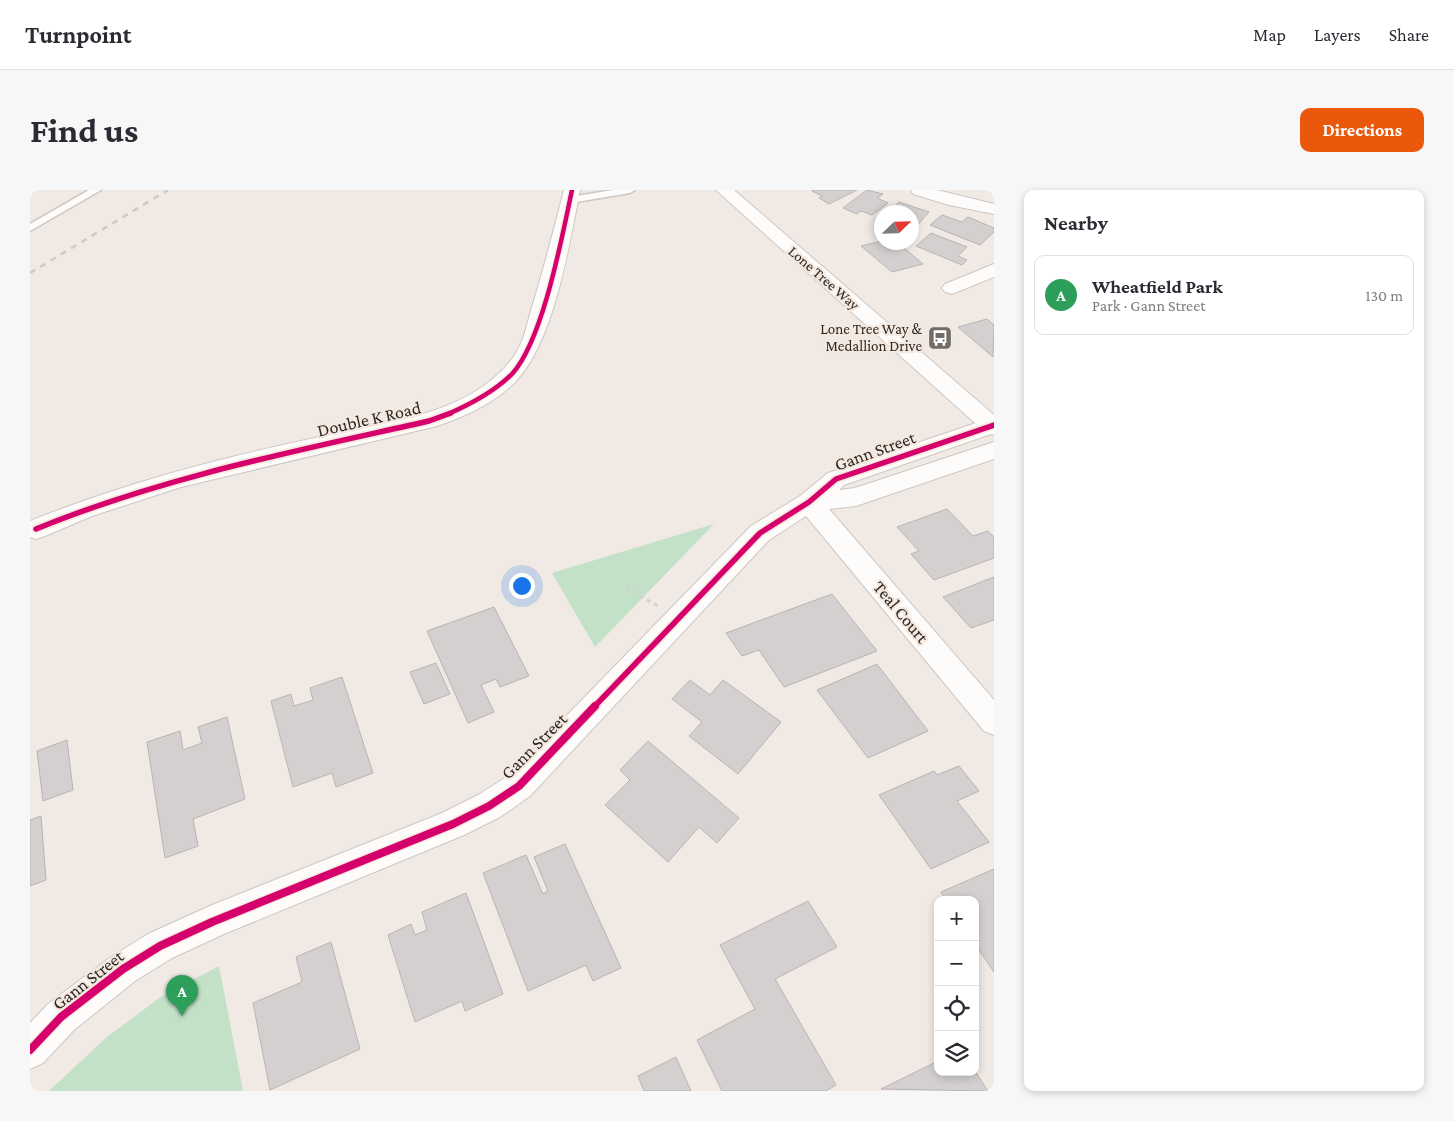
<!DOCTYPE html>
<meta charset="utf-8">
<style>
:root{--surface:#fff;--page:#f7f7f7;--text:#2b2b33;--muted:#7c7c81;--line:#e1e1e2;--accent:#ea580c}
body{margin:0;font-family:"Crimson Pro",serif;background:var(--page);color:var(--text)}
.controls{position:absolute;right:15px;bottom:15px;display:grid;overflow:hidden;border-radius:10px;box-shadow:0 2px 8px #0003}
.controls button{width:45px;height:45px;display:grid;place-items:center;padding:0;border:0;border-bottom:1px solid var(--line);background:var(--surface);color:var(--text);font:25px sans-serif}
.compass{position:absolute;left:844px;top:15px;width:45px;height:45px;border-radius:50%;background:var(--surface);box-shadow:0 2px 8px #0003;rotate:67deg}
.you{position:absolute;left:491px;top:395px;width:18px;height:18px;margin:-12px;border:4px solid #fff;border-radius:50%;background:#1a73e8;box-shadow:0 0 0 8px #1a73e833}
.badge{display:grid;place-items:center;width:32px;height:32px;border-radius:50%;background:var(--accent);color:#fff;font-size:16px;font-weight:700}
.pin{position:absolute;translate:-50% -41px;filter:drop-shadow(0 1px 2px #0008)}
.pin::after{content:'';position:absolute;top:26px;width:18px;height:15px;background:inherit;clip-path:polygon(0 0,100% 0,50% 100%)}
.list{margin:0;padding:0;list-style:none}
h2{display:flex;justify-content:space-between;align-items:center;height:65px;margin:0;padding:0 20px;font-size:21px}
h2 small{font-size:16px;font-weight:400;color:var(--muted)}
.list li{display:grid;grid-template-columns:32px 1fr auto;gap:15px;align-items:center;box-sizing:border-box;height:80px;margin:0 10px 10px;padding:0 10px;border:1px solid var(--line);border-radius:10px}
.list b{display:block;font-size:19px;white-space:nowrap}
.list p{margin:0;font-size:16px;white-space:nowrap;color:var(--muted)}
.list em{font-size:16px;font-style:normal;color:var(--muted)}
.icon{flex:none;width:28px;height:28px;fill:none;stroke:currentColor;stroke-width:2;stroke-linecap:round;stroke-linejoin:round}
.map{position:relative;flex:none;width:964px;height:901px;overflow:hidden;border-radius:10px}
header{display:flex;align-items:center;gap:30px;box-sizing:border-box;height:70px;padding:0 25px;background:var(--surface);border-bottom:1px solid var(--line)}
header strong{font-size:24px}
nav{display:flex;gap:28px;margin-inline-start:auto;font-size:18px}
.intro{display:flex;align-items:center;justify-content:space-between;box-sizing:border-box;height:120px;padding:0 30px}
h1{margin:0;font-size:35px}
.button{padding:12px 22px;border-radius:10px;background:var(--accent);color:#fff;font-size:18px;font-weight:700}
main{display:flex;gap:30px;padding:0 30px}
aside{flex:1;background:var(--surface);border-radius:10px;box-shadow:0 2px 8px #0003}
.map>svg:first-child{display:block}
</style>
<header>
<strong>Turnpoint</strong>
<nav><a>Map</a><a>Layers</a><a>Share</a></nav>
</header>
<div class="intro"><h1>Find us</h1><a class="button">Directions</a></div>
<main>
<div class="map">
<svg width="964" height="901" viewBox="0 0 964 901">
<rect width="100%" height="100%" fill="#f0e9e4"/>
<path fill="#c3e1c7" d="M684 334 565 457 522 383Z
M189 776 213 901H19L77 847 132 806Z"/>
<path fill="#d4d0d0" stroke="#b8b4b4" d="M785 0H827L799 14 789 8 792 6 782 1Z
M837 0 853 4 847 8 858 13 842 25 831 21 827 24 813 18Z
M869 12 899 22 884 39 882 38V22H859Z
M912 25 932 32 938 27 964 38V42L950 55 900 35Z
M901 43 937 57 928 66 937 70 932 75 886 56Z
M852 51 867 52 893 74 862 82 831 56Z
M957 129 964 135 963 167 928 137Z
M917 319 943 346 958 341 964 347V368L904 390 881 364 889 361 867 337Z
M964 387V430L941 438 913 407Z
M802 404 847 461 754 497 729 460 712 466 696 443Z
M464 417 499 486 470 497 466 489 451 495 464 522 438 533 397 441Z
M406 473 420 504 394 514 380 482Z
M847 474 898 541 838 568 787 500Z
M312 487 343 583 306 597 302 583 263 597 241 511 261 504 264 516 283 510 280 498Z
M660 490 680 505 693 490 751 532 708 584 659 546 672 532 642 509Z
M197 527 215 609 163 629 168 656 135 668 117 552 150 541 153 560 172 553 168 537Z
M37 550 43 600 13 611 7 561Z
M618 551 709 628 687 653 669 637 638 672 575 615 600 590 590 580Z
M929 576 949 601 927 611 959 652 901 679 849 605 904 581 907 585Z
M11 626 16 690 0 696V630Z
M535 654 591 778 563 791 556 775 498 801 453 683 496 665 513 704 518 701 504 667Z
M964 679V782L945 754V710H916L911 702Z
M436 703 473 804 435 821 432 811 385 832 358 745 381 734 385 745 397 740 392 722Z
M778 711 807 757 745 789 806 895 796 901H692L667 850 725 819 690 755Z
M301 752 330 859 240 900 223 813 272 792 266 767Z
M646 867 661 901H614L608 886Z
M908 871V882L945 881 958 901 851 899Z"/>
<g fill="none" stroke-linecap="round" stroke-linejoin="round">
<defs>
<path id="service" d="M59 0H71L0 41V34Z
M583 0H605L600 3 540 13 535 10 540 7Z"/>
<path id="minor" d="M534 0H550C539 56 523 160 480 197 459 216 433 227 407 236L151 297 62 326 15 346 6 349 0 347V331C65 305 130 285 198 268 237 258 276 250 316 241 375 229 442 220 482 169 493 155 497 134 502 117 514 78 524 39 534 0Z
M881 0H907L964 14V24L919 15 883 4Z
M964 74V87L922 104 915 102 912 98 915 94Z
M964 227V243L814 295 809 300 825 298 964 252V269L826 316 799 319 964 510V545L954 541 776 326 739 350 500 606 470 627 434 645 194 744 142 768 105 791 44 840 13 873 0 879V833L18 814 81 767 118 744 182 715 412 623 448 605 478 586 721 336 770 306 798 283Z"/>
<path id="secondary" d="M686 0H704L964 225V245L956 243Z"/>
</defs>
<use href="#service" stroke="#ccc7c3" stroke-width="3"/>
<use href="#minor" stroke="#ccc7c3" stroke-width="2"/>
<use href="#secondary" stroke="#ccc7c3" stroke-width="2"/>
<path stroke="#d3d1d0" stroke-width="3" stroke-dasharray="4 4" stroke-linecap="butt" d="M596 398 628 416"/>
<use href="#service" fill="#fdfcfb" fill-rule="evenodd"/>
<use href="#minor" fill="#fdfcfb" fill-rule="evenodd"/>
<use href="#secondary" fill="#fdfcfb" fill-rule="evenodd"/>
<path stroke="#cbcac9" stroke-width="2.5" stroke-dasharray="6 6" stroke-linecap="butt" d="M0 83 138 0"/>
<defs>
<path id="cycleway-far2" d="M418 224C441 214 464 202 482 184 513 150 532 47 542 0"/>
<path id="cycleway-far1" d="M6 339C133 287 266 261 399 231L421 223
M564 517 730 343 779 312 806 289 964 235"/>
<path id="cycleway" d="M0 860 31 827 93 779 130 756 182 732 423 634 459 616 489 596 565 516"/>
</defs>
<use href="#cycleway-far2" stroke="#f5e8df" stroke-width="7"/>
<use href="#cycleway-far1" stroke="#f5e8df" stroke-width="9"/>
<use href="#cycleway" stroke="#f5e8df" stroke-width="11"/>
<use href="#cycleway-far2" stroke="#d6006c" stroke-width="4.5"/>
<use href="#cycleway-far1" stroke="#d6006c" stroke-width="5.5"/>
<use href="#cycleway" stroke="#d6006c" stroke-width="8"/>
</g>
<defs>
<symbol id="bus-square" viewBox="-11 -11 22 22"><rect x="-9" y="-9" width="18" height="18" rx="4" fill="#716c68" stroke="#f5e8df"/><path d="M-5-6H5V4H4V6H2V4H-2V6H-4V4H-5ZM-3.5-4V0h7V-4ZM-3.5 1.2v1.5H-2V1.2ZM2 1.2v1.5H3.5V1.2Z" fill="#fff"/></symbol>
</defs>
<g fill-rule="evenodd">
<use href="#bus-square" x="896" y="134" width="28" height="28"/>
</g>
<g text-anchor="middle" stroke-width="4.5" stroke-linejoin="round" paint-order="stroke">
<g font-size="15" fill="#2c2825" stroke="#f5e8df">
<text transform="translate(794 88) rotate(41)" y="5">Lone Tree Way</text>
</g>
<g font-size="15" fill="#2c2825" stroke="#f5e8df" text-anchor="end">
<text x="892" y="144">Lone Tree Way &amp;<tspan x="892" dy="17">Medallion Drive</tspan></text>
</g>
<g font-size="18" fill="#2c2825" stroke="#f5e8df">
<text transform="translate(339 229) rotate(-13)" y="6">Double K Road</text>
<text transform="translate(845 261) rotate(-20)" y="6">Gann Street</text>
<text transform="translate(871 422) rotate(50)" y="6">Teal Court</text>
<text transform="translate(504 556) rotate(-45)" y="6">Gann Street</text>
<text transform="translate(58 790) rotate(-38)" y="6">Gann Street</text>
</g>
</g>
</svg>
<div class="controls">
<button>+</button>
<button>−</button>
<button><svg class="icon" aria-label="locate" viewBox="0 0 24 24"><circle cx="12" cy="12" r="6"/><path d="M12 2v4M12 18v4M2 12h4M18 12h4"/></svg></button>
<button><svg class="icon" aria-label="layers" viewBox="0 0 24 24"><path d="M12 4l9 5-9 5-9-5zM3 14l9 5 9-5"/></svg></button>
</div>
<svg class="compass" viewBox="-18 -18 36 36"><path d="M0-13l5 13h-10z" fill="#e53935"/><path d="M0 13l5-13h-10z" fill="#7c7c81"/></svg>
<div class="you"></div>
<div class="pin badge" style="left:152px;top:826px;background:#2e9e5b">A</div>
</div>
<aside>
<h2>Nearby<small></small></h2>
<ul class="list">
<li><span class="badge" style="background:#2e9e5b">A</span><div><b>Wheatfield Park</b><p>Park · Gann Street</p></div><em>130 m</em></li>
</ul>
</aside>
</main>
